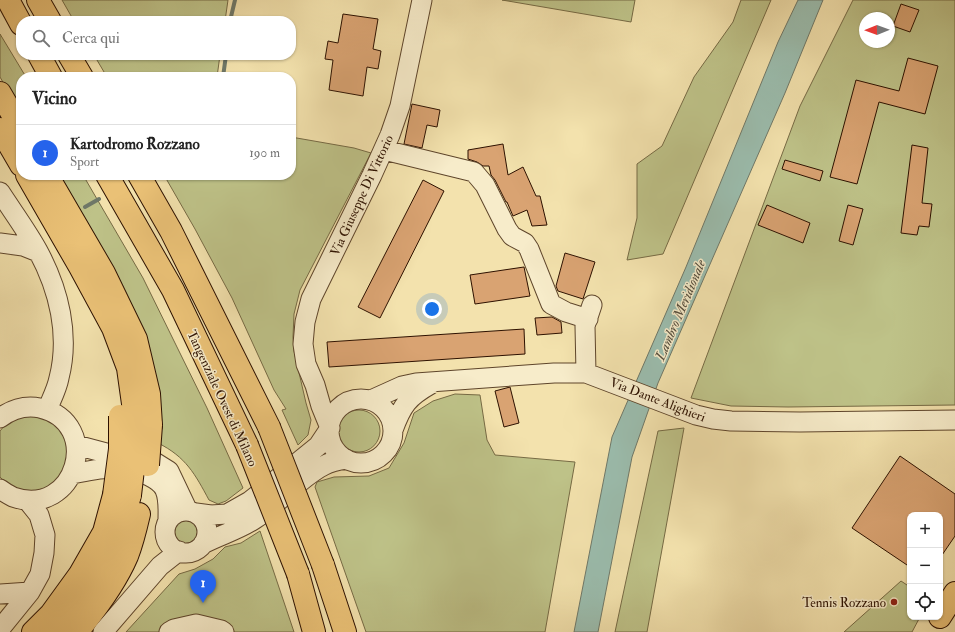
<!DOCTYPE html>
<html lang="it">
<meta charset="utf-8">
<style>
:root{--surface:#fff;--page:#f6f6f6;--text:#222;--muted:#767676;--line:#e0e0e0;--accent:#2563eb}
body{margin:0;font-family:"IM FELL Double Pica",serif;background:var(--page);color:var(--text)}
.controls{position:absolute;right:12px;bottom:12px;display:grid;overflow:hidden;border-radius:8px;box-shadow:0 1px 3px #0004}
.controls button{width:36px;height:36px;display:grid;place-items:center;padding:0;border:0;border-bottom:1px solid var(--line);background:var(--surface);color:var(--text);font:20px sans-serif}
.compass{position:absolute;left:859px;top:12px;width:36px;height:36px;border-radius:50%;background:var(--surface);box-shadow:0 1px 3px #0004;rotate:269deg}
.you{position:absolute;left:432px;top:309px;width:14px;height:14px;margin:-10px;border:3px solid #fff;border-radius:50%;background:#1a73e8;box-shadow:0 0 0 6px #1a73e833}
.badge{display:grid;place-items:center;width:26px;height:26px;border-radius:50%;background:var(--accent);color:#fff;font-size:13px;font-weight:700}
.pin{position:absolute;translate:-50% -33px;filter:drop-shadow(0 1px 2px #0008)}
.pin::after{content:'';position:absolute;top:21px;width:14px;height:12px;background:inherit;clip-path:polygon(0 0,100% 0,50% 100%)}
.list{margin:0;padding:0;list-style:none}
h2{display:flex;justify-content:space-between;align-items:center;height:52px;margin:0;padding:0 16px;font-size:17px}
h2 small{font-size:13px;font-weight:400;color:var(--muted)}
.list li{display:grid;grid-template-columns:26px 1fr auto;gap:12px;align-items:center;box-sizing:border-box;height:56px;padding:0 16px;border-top:1px solid var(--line)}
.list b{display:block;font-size:15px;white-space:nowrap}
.list p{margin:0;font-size:13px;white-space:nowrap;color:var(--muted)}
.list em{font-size:13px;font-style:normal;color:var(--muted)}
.icon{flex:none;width:22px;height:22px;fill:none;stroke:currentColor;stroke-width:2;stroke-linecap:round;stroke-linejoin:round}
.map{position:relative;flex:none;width:955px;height:632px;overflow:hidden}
.search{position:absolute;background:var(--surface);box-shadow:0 1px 3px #0004;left:16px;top:16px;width:280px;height:44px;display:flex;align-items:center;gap:10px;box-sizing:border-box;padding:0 14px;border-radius:16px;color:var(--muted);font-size:15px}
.panel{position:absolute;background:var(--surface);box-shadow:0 1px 3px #0004;left:16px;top:72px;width:280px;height:108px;border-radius:16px}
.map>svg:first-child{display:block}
</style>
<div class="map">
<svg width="955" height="632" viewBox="0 0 955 632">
<rect width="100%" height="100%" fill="#f3e2ad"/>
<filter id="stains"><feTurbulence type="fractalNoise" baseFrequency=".005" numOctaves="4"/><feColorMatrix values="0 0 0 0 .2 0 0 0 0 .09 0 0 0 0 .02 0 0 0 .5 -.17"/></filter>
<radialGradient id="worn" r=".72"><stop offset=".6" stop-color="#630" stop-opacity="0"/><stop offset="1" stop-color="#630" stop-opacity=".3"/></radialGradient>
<path fill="#bec288" stroke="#766a44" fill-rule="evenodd" d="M62 0H228L225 21H74Z
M502 0H635L631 22Z
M741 0H771L663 254 627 260 637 218V164L662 146 694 77 733 22Z
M853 0H955V405L788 407 731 406 691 398 800 106ZM865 18H889V42H865Z
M0 34 26 77H21V114L0 77Z
M94 55H220L217 77H107Z
M291 137 354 148 371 153 300 290 294 314 293 337 294 351 306 403 311 420 308 435 298 445 282 410 286 409 274 390 232 298 195 229 164 175H291Z
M57 175H83L143 278 207 408 243 488 226 501 218 504 209 500C195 474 186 457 158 443Z
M455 394 480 395 487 440 495 455 575 462 545 632H366L315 487 317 482 334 477 369 476 389 468 404 443 414 413 433 401Z
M338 431a21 21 0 1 1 42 0a21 21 0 1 1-42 0Z
M30 415C49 418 67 427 69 449 69 453 66 459 65 464 64 468 63 472 62 476 56 488 36 494 23 492 14 490 7 484 0 477V431C8 420 18 417 30 415Z
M684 428 647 632H615L658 431Z
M173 531a13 13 0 1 1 26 0a13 13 0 1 1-26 0Z
M260 531 294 632H126L179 574 195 569 213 559 225 547 241 543Z
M901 581 910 587V617H920L912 632H844Z"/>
<path fill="#9bbdae" stroke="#6f7868" d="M798 0H823L785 93 658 383 632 457 598 632H574L612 437 686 267 778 42Z"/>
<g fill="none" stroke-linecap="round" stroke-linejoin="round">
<path stroke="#6f7868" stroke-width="4" d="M230 21 235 0
M223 77 226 55
M85 207 99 199"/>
</g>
<path fill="#d9a372" stroke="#2d1100" d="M901 4 919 10 910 32 893 26Z
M343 14 378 19 373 49 381 51 378 69 367 67 363 96 329 90 333 60 325 59 328 41 338 43Z
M908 58 938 66 925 114 879 102 857 184 830 177 856 80 899 91Z
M412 104 440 110 437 127 427 125 422 148 404 144Z
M503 144 508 175 523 167 536 196H540L547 225 532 226 527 210 513 216 507 202H506L495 180 491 175 489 166H483L477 162 468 159V150Z
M912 145 928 148 922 203 932 204 929 227 919 226 917 235 901 233Z
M785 160 823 171 820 181 782 169Z
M423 180 444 191 380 318 358 307Z
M767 205 810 223 803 243 758 225Z
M848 205 863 209 853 245 839 241Z
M565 253 595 262 583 299 558 291 556 286Z
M524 267 530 296 475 304 470 275Z
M552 317 561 322 562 333 537 335 535 318Z
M524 329 525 354 329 367 327 342Z
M510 387 519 423 504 427 495 391Z
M900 456 955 494V536L940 558V515H910V567L852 528Z"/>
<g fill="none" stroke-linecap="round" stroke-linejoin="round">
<defs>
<path id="minor" d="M384 150 474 172 485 185 507 229 512 236 525 243 529 249 551 304 566 312 588 319
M0 192C13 212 27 231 38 251 59 290 70 335 59 378 57 389 51 400 47 410
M0 243 23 246 38 252
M586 373 585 326 592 305
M329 431a32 32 0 1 1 64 0a32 32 0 1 1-64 0Z
M371 400 402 386 416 383 554 373H586L696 415 713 419 731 421 800 422 955 420
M0 418C12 409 25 405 40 408 104 423 76 519 13 497 9 495 4 492 0 489
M393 430C402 405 408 397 431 384
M76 445 106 453 130 455 153 461 169 471 188 511
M72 474C101 468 120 464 149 476 155 479 162 483 165 490 169 499 168 510 168 520
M165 532a21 21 0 1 1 42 0a21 21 0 1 1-42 0Z
M196 513 211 515 227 514 250 501 318 446 330 428 321 406 315 385 306 364 303 344 305 322 311 299 372 175 390 135 400 106 422 0
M203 544C220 535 239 530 255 519 279 504 298 479 323 466 330 462 338 460 346 459
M0 594 30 592
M0 629 30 592 40 574 44 553 45 535 39 515 27 500
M103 632 160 566 179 551
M169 632 174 629 196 624 221 630 224 632"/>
<path id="major" d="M940 617 955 593"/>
<path id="highway" d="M8 0 21 24
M38 0 50 21
M39 55 51 77
M69 55 82 77
M0 93 21 129
M0 129 21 165
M27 175 80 267 113 328 128 368 135 418
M47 175 104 273 136 339 149 394 151 425
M107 175 173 290 247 445
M139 175 171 231 269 427
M323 565 345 632
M298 574 314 632
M33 632 51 614 80 574 104 532 114 495
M57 632C65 623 72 615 79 606 104 574 120 534 130 495
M77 632C96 609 115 584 127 556 132 543 136 527 139 514"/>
</defs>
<use href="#minor" stroke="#5e452b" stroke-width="21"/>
<use href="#major" stroke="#2d1100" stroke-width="24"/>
<use href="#highway" stroke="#2d1100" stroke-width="24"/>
<use href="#minor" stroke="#f7ecca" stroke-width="19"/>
<use href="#major" stroke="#eac176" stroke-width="22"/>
<use href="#highway" stroke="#eac176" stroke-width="22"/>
<defs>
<path id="highway-bridge" d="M269 427 323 565
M247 445 298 574
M148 465 151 425
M114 495 120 449V416
M130 495 135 452V418"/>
</defs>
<use href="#highway-bridge" stroke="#2d1100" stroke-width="24" stroke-linecap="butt"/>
<use href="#highway-bridge" stroke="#eac176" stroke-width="22"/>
</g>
<circle fill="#8f2418" stroke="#f7ecca" stroke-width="1.5" cx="894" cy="602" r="4"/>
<g text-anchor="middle" stroke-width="3" stroke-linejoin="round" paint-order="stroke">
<g font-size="13" fill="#2d1100" stroke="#f7ecca">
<text transform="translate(361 195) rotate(-65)" y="5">Via Giuseppe Di Vittorio</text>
<text transform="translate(223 398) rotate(65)" y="5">Tangenziale Ovest di Milano</text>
<text transform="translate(658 399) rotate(21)" y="5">Via Dante Alighieri</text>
</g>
<g font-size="13" fill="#2d1100" stroke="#f7ecca" text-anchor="end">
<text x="886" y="607">Tennis Rozzano</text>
</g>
<g font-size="14" font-style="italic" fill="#544d3d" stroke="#f7ecca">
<text transform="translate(680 310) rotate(-67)" y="5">Lambro Meridionale</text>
</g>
</g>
<rect width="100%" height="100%" filter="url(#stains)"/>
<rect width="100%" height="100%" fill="url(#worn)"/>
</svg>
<div class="controls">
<button>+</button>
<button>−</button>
<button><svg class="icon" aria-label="locate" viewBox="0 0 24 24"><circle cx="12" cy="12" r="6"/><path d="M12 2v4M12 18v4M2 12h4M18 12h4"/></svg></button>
</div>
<svg class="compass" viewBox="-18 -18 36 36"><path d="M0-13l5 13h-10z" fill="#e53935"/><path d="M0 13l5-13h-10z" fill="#767676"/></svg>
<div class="you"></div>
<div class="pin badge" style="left:203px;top:603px">1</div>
<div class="search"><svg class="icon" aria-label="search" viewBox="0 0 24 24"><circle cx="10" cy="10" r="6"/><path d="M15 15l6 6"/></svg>Cerca qui</div>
<section class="panel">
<h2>Vicino<small></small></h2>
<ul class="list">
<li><span class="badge">1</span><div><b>Kartodromo Rozzano</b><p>Sport</p></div><em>190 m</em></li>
</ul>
</section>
</div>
